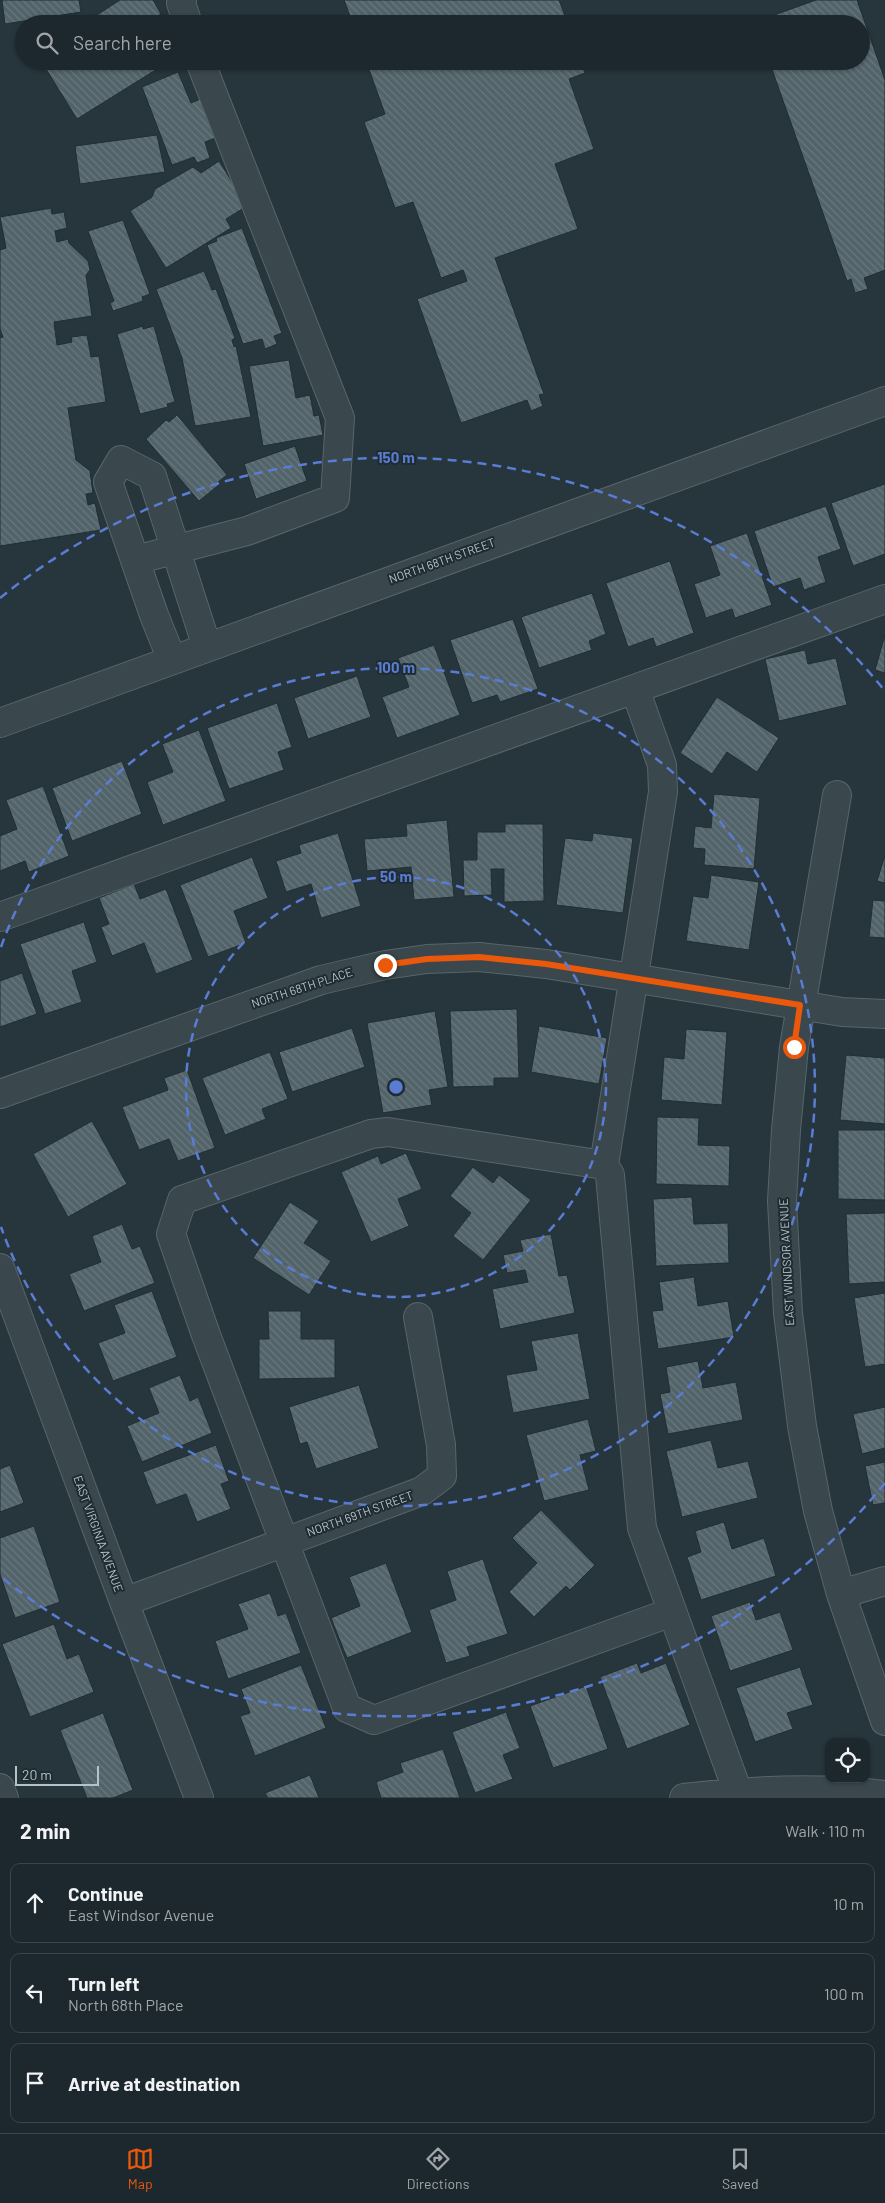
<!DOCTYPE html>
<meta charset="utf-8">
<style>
:root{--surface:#1c282d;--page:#253035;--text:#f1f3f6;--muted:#a0a6aa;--line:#3a4449;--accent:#ea580c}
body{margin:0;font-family:Barlow,sans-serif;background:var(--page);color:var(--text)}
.controls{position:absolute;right:15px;bottom:15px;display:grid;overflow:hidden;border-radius:10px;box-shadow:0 1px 4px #0004}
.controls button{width:45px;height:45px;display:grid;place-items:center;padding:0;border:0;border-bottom:1px solid var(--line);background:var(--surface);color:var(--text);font:25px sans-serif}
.scale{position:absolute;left:15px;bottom:12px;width:84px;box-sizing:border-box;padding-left:5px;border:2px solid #b6c2c8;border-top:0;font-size:14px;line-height:18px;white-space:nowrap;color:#b6c2c8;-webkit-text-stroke:4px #1f2c32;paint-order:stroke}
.stop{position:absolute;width:15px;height:15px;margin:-11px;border:4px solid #ea580c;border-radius:50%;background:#fff}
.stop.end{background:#ea580c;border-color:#fff;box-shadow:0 1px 5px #0008}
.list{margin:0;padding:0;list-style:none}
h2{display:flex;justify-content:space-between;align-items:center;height:65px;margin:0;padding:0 20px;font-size:21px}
h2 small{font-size:16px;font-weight:400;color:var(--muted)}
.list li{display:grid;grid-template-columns:32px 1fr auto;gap:15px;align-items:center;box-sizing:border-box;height:80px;margin:0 10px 10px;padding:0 10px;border:1px solid var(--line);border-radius:10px}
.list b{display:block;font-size:19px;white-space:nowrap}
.list p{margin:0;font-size:16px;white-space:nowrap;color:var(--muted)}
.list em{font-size:16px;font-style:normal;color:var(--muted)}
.icon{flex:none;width:28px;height:28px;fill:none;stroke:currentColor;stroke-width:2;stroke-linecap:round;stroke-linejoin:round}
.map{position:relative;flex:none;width:885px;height:1798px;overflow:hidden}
.search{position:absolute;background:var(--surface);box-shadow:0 1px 4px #0004;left:15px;right:15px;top:15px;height:55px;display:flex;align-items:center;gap:12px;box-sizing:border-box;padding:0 18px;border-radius:28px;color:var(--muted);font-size:19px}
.sheet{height:335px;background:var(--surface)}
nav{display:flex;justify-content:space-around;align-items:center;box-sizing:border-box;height:70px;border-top:1px solid var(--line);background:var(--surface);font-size:14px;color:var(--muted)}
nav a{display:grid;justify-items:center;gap:2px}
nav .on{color:var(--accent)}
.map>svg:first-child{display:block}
</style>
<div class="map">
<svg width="885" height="1798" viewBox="0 0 885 1798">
<defs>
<pattern id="building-back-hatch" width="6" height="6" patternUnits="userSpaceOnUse" patternTransform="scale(1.25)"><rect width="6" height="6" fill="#52636a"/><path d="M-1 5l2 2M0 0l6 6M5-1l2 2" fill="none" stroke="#69787e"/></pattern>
</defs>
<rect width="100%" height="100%" fill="#26363c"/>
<path fill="url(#building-back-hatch)" stroke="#212e34" d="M2 0H79L81 12 5 24Z
M120 0H153L161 14 153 19 156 24H83Z
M344 0H559L568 24H353Z
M816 0H857L885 80V270L864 278 868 289 855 293 851 279 847 281 769 61H861V24H755V22Z
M41 61H170L77 119Z
M366 61H581L585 73 569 79 594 149 555 164 578 229 495 258 544 394 539 395 543 406 531 411 527 400 461 423 417 299 467 281 463 270 441 278 413 202 395 208 364 122 385 114Z
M178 72 191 103 203 98 218 137 205 142 210 158 197 163 194 157 172 165 142 87Z
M157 135 165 172 80 184 75 146Z
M219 161 247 206 226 219 231 228 166 268 130 211 152 197 155 189 193 167 201 173Z
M51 208 52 214 64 212 67 228 55 231 57 242 68 239 69 243 88 261 90 270 86 275 92 316 54 322 57 345 72 342 71 337 87 335 91 357 99 356 106 402 68 408 76 460 90 471 93 493 86 494 88 505 95 503 101 530 0 546V338L3 337 0 329V250L6 248 0 217Z
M123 220 150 294 142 297 143 301 113 311 110 303 114 301 88 231Z
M242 228 282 333 274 336 277 344 265 349 262 339 243 344 207 245 217 241 216 238Z
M204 271 212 290 216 289 235 338 232 340 234 347 236 346 251 417 195 426 182 358 156 289Z
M143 326V329L154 326 175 402 167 404 168 407 140 414 117 334Z
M289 360 296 398 310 395 314 416 319 415 323 435 263 446 249 366Z
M177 415 227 475 218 482 220 484 199 501 146 439 166 420 169 422Z
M295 446 307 481 256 499 244 464Z
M885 484V554L853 566 831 503Z
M826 506 841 549 818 557 826 582 804 590 800 578 773 587 754 531Z
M747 533 772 605 735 618 732 609 706 618 694 584 720 575 710 546Z
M670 561 694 633 656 647 653 638 628 647 606 583Z
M592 593 606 634 589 641 592 650 539 668 521 617Z
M513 619 538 689 500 702 497 695 472 703 450 640Z
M885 635V673L875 670Z
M434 645 460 715 397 738 382 697 409 687 398 658Z
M805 650 808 664 836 658 847 705 779 721 765 659Z
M357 676 371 717 308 739 294 698Z
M717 697 779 738 757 772 727 752 712 774 680 753Z
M277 703 292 747 278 752 284 770 229 789 207 728Z
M199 730 226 801 163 825 147 782 173 772 162 744Z
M122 761 142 814 72 841 52 788Z
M43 786 69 856 29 872 25 861 0 871V836L17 829 6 800Z
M714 794 760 798 754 869 704 865 705 849 693 848 695 826 711 828Z
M447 820 454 897 414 900 411 867 367 871 364 839 407 836 406 824Z
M505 824H543L544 901 504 902V869H491L492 895 464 896 463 860H477V832H505Z
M338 833 361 906 321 918 311 884 286 892 276 861 301 853 299 845Z
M593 833 633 838 623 913 556 905 565 838 592 841Z
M885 855V883L877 881Z
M252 857 268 898 234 911 246 943 208 957 180 885Z
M711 875 759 882 749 950 686 941 693 896 708 898Z
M134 884 140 899 166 889 193 960 156 974 144 943 112 956 101 927 109 924 99 898Z
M873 900 885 901V938L869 937Z
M84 922 97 962 72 971 82 1002 45 1014 20 944Z
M22 973 37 1014 0 1027V981Z
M517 1009 519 1078H494V1086L453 1087 450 1011Z
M435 1011 448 1087 429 1090 432 1105 383 1113 367 1023Z
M539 1026 607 1038 599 1084 531 1072Z
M352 1028 365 1067 292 1092 279 1052Z
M686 1029 727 1032 722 1105 661 1100 664 1057 684 1059Z
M270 1052 288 1099 262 1109 266 1119 225 1135 202 1078Z
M846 1055 885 1058V1124L840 1120Z
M187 1070 215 1148 178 1161 169 1139 139 1150 122 1107 168 1090 164 1078Z
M657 1117 699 1118 698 1145 730 1146 729 1186 656 1184Z
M92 1121 127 1184 68 1217 33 1154Z
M838 1130H885V1200L838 1199Z
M406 1153 422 1189 398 1199 409 1226 371 1242 341 1172 378 1156 381 1164Z
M473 1167 493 1183 499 1175 531 1200 483 1260 453 1236 471 1213 450 1196Z
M692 1197 694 1224 728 1223 729 1263 656 1266 653 1199Z
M290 1202 319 1221 304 1243 331 1261 309 1295 253 1258Z
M885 1213V1282L849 1284 846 1214Z
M122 1224 132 1249 140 1246 155 1283 84 1311 69 1274 101 1262 92 1236Z
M551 1234 559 1276 567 1275 575 1313 500 1329 492 1289 528 1282 525 1270 507 1273 503 1255 523 1251 520 1240Z
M694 1277 698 1306 728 1301 734 1337 658 1349 652 1311 663 1310 659 1282Z
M152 1291 177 1357 113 1381 98 1343 125 1333 114 1305Z
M885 1293V1364L865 1367 854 1298Z
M268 1311H301V1339H335V1378L259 1379V1339H269Z
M578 1333 590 1399 513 1413 506 1375 537 1370 531 1341Z
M698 1361 703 1388 736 1382 743 1420 668 1434 660 1394 670 1392 666 1367Z
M180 1375 190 1401 198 1397 212 1433 142 1462 127 1426 159 1413 149 1388Z
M359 1385 379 1448 316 1469 307 1442 300 1444 289 1407Z
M885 1407V1448L862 1454 853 1414Z
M588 1419 596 1451 580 1455 589 1490 544 1501 526 1435Z
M711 1440 718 1468 748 1461 758 1498 682 1517 666 1451Z
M216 1445 229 1481 221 1484 231 1509 197 1522 186 1494 156 1505 143 1472Z
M885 1462V1503L873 1505 865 1466Z
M10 1465 24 1503 0 1512V1469Z
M541 1510 595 1565 570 1590 566 1586 534 1617 509 1592 537 1563 512 1538Z
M724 1522 732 1549 764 1538 776 1576 701 1600 687 1557 701 1552 695 1531Z
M34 1526 60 1602 15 1618 0 1574V1538Z
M483 1559 508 1634 467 1647 470 1656 446 1663 429 1610 456 1600 447 1571Z
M386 1563 412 1632 347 1658 331 1618 360 1606 349 1577Z
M270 1593 278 1616 286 1613 301 1653 228 1679 215 1641 248 1629 238 1604Z
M750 1602 756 1620 780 1612 793 1650 730 1671 711 1616Z
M54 1624 67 1659 79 1654 94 1692 30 1717 2 1644Z
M637 1663 641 1673 666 1663 690 1725 627 1749 600 1677Z
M301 1665 326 1728 255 1756 240 1716 250 1713 241 1689Z
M800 1667 813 1705 787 1713 793 1729 755 1742 736 1688Z
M586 1686 608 1749 553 1768 530 1706Z
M506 1712 520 1748 503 1755 513 1779 475 1793 452 1732Z
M103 1713 133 1790 113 1798H87L60 1730Z
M443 1749 460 1798H381L376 1782 403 1772 400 1763Z
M310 1775 319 1798H268L265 1793Z"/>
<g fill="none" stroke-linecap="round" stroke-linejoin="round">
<defs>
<path id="minor" d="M182 0 181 3 188 24
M135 560 247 531 335 498 340 418 200 61
M172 660 154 615 108 482 121 460 152 476 207 647
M635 689 662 765 663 792 604 1165 610 1175 642 1528 740 1798
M0 723 885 401
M837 795 794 1047 786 1130 782 1201 788 1313 802 1426 818 1511 841 1594 885 1721
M0 917 885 599
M0 1094 321 980 385 965 427 959 479 957 546 964 842 1012 885 1014
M604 1165 388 1132 371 1134 182 1200 171 1234 206 1335 347 1708 374 1720 672 1612
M0 1268 124 1602 199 1798
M841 1594 885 1581
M124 1602 422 1491 442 1476 441 1445 418 1317
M0 1788 4 1798
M684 1798C750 1790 819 1787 885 1795"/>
</defs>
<use href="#minor" stroke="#58656b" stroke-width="30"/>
<use href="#minor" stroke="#3a474d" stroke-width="28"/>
</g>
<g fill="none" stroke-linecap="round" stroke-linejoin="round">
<path stroke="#ea580c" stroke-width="6" d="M385 965 427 959 479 957 546 964 800 1005 794 1047"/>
</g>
<g fill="none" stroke="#5a7cd2" stroke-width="2.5" stroke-dasharray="9 6">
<circle cx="396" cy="1087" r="210"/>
<path d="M1 947A419 419 0 1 1 1 1227"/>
<path d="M885 1483A629 629 0 0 1 0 1576M0 598A629 629 0 0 1 885 691"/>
</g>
<g text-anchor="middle" stroke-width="4" stroke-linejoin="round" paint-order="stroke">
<g font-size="12" fill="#b6c2c8" stroke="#1f2c32">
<text transform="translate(442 561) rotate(-20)" y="4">NORTH 68TH STREET</text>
<text transform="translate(302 988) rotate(-18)" y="4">NORTH 68TH PLACE</text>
<text transform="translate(787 1262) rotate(-93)" y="4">EAST WINDSOR AVENUE</text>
<text transform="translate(360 1514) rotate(-20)" y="4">NORTH 69TH STREET</text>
<text transform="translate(98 1534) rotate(70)" y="4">EAST VIRGINIA AVENUE</text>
</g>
</g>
<circle cx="396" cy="1087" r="8" fill="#5a7cd2" stroke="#1f2c32" stroke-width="2.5"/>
<g font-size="15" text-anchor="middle" font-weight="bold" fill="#5a7cd2" stroke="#1f2c32" stroke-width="4" stroke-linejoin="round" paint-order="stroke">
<text x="396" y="463">150 m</text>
<text x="396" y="673">100 m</text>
<text x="396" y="882">50 m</text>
</g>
</svg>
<div class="controls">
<button><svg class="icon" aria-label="locate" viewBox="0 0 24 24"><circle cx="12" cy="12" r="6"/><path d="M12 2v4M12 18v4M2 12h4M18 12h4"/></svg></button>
</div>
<div class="scale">20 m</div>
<div class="stop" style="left:794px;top:1047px"></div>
<div class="stop end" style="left:385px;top:965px"></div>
<div class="search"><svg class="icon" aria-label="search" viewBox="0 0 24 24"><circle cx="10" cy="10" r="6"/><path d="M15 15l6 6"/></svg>Search here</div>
</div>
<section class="sheet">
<h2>2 min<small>Walk · 110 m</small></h2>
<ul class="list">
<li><svg class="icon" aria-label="ahead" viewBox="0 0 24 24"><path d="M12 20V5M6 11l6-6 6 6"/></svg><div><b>Continue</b><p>East Windsor Avenue</p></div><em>10 m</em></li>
<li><svg class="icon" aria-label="left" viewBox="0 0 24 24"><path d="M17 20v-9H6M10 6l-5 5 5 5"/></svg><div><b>Turn left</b><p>North 68th Place</p></div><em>100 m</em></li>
<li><svg class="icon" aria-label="arrive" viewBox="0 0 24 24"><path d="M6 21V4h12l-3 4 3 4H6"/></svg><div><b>Arrive at destination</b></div></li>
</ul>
</section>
<nav>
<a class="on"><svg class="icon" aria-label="map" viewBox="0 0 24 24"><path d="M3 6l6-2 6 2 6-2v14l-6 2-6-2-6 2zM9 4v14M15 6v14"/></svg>Map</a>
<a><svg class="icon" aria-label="directions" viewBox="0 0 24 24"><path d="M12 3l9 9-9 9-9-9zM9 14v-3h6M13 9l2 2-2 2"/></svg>Directions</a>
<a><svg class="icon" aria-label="saved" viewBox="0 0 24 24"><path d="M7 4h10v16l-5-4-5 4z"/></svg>Saved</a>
</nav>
